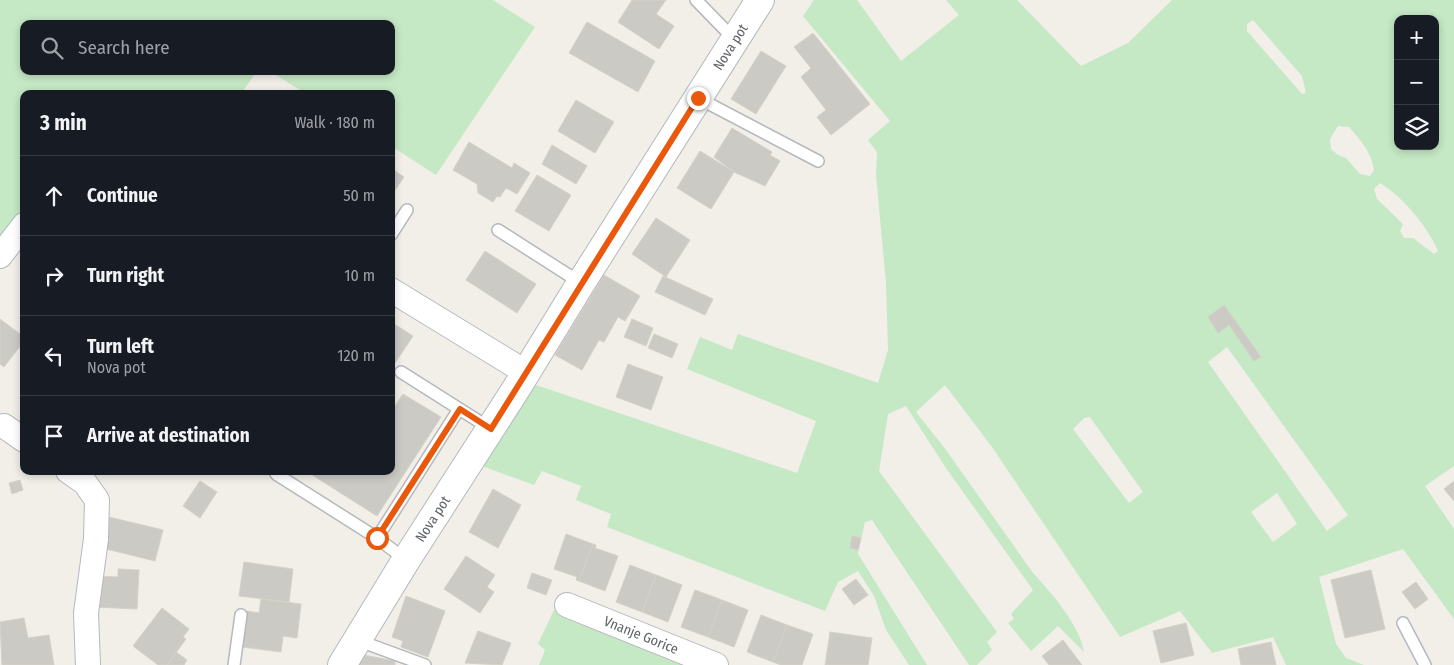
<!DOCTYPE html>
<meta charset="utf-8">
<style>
:root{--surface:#171b24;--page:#20242c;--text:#f1f3f6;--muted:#9ea1a6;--line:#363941}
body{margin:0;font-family:"Fira Sans Condensed",sans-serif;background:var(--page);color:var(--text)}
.controls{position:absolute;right:15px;top:15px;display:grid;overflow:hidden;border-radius:10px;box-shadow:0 2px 8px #0003}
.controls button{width:45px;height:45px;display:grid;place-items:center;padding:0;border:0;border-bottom:1px solid var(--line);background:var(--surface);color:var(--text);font:25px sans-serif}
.stop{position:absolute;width:15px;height:15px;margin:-11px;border:4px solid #ea580c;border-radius:50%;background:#fff}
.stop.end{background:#ea580c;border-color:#fff;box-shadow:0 1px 5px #0008}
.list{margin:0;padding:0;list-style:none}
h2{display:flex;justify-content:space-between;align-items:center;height:65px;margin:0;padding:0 20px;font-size:21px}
h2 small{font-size:16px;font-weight:400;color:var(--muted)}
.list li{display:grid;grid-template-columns:32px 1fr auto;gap:15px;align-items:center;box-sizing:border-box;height:80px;padding:0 20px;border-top:1px solid var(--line)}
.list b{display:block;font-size:19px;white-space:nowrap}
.list p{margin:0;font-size:16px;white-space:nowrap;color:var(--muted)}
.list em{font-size:16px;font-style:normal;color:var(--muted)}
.icon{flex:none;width:28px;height:28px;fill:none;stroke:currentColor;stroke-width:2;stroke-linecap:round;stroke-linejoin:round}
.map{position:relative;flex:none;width:1454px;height:665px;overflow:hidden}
.search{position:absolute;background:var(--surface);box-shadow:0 2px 8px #0003;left:20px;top:20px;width:375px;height:55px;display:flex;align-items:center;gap:12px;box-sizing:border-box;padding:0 18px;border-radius:10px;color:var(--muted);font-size:19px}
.panel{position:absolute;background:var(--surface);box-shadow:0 2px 8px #0003;left:20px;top:90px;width:375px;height:385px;border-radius:10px}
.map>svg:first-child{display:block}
</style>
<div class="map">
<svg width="1454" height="665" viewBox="0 0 1454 665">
<rect width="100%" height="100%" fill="#f1efe8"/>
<path fill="#c5e8c5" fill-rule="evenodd" d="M0 0H493L535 27 436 175 391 146V94H306L270 71H391V24H24V71H257L241 94H24V211L0 241Z
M814 0H857L901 61 959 15 946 0H1017L1081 66 1128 43 1172 0H1454V466L1425 486 1454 529V619L1403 549 1319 577 1336 644 1346 658 1364 665H1286L1273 637 1212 653 1180 611 1120 637 992 447 945 385 916 412 946 450 1033 573C1050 591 1081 627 1084 652L1058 626 1031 651 1008 623 1014 619 1011 614 1033 590 946 468 906 406 888 414 879 471 997 632 987 642 992 650 977 665H969L872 520 865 522 858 554 927 665H909L886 630 874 596 858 571 838 582 825 611 607 527 611 514 576 500 581 486 542 471 534 485 482 466 533 384 797 473 816 421 687 369 700 337 732 350 738 334 878 383 888 350 886 283 876 175 877 152 868 140 890 121 803 16ZM1398 19H1435V146H1398ZM1253 20 1302 76 1306 93 1302 94 1247 31V24ZM1338 126 1349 127C1361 141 1371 151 1374 170L1370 176 1360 174 1346 158 1338 155 1331 149 1330 139ZM1380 183C1402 196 1428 227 1438 251L1434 254 1413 238H1404L1400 231 1403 224 1377 199 1374 189ZM1227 347 1348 515 1327 531 1208 362ZM1090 417 1143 492 1129 503 1073 429 1084 418ZM1277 493 1297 524 1273 542 1251 512Z
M554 610 691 665H539L545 650 538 644Z"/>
<path fill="#cccac5" stroke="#d6d1c6" d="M632 0H666L656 14 674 26 659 49 618 22Z
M587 22 655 61 638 92 569 53Z
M813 33 870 104 831 135 817 117 826 110 801 77 811 68 794 47Z
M761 51 786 66 756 114 731 99Z
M576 100 614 122 595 153 558 131Z
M732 128 772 152 770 155 780 161 765 186 734 172 714 157Z
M469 142 512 168 514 163 530 173 517 194 506 188 500 197 497 196 493 202 478 193 477 184 453 170Z
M552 145 587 166 576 184 542 164Z
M700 151 734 172 711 209 677 188Z
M391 168 404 177 391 196Z
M537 175 571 195 549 231 515 211Z
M656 218 690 240 666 277 632 254Z
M485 251 536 284 517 313 466 280Z
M604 275 640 296 625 321 618 317 604 342 599 340 582 370 555 355Z
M663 276 713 299 705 315 655 292Z
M1224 305 1261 357 1254 361 1229 325 1218 333 1208 317Z
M0 319 24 337V341L4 367 0 364Z
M632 319 653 328 646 346 624 337Z
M391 322 413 336 395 363 391 360Z
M654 334 678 344 672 358 648 348Z
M628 364 663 377 651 410 616 397Z
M403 394 441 417 377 516 306 471H391V412Z
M20 480 23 490 12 494 9 483Z
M200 481 217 492 200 518 183 506Z
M1454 481V501L1444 489Z
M493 489 521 505 498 548 469 532Z
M109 517 163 530 155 561 102 548Z
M566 534 593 544 579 581 576 580 577 577 554 569Z
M852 536 861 538 858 550 850 548Z
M593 544 596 545 595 548 618 556 605 591 579 581Z
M466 556 495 575 487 587 494 592 480 613 444 589Z
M244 562 293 569 289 602 239 596Z
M630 565 656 575 642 612 616 602Z
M118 569 139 570 137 609 94 607 95 576 118 577Z
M1371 570 1385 629 1345 638 1331 580Z
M532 573 552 580 546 595 527 588Z
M656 575 682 585 668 622 642 612Z
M856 579 868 595 854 605 842 589Z
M1416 582 1428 599 1415 609 1402 592Z
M695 590 722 600 708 637 681 627Z
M406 596 445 611 428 657 401 647 403 641 392 637Z
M261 599 301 604 297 638 283 636 281 652 242 647 247 611 259 613Z
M722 600 748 610 734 647 708 637Z
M162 608 189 629 183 637 186 639 167 665H158L133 646Z
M761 615 787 625 773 662 747 652Z
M24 618 28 638 49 635 54 665H2L0 622Z
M1186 623 1194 655 1161 663 1153 631Z
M787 625 813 634 802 665H781L773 662Z
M478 631 511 643 502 665 465 663Z
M830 632 872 638 868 665H825Z
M1063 640 1082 665H1049L1042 656Z
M1271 642 1276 665H1241L1238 649Z
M176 652 187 660 184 665H167Z
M358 654 395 661V665H356Z"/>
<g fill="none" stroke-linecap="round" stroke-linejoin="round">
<defs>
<path id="service" d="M696 0 735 40
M698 98 818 161
M498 230 581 283
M391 235 407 210
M401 372 491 429
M278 471 276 474 377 538 406 560
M377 538 459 409
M1403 623 1425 665
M357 640 425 665
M234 665 241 615"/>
<g id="minor">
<path d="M0 256 24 225"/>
<path d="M391 290 527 373"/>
<path d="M4 426 24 440"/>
<path d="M68 471 85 483 97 500 96 539 86 613 88 665"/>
<path id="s1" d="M567 605 716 665"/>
</g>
<g id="tertiary">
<path id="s2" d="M342 665 406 560 516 389 581 283 760 0"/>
</g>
</defs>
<use href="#service" stroke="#b5b8bc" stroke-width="14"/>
<use href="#minor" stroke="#b5b8bc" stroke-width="26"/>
<use href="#tertiary" stroke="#b5b8bc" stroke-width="30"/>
<use href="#service" stroke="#fff" stroke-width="11"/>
<use href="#minor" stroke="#fff" stroke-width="24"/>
<use href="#tertiary" stroke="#fff" stroke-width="28"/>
</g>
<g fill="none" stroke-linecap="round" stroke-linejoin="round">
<path stroke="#ea580c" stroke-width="6" d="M377 538 460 409 491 429 698 98"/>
</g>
<g text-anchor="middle" stroke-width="5" stroke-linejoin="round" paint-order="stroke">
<g font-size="14" fill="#5f6368" stroke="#fff">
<text dy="5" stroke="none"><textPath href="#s2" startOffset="730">Nova pot</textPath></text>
<text dy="5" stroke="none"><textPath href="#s2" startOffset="172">Nova pot</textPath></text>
<text dy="5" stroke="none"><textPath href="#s1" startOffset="80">Vnanje Gorice</textPath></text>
</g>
</g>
</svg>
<div class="controls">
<button>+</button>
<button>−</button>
<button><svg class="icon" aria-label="layers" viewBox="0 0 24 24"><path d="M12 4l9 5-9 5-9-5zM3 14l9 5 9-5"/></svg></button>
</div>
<div class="stop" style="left:377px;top:538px"></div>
<div class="stop end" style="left:698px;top:98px"></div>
<div class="search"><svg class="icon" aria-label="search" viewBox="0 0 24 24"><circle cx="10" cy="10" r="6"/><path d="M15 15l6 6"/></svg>Search here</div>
<section class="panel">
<h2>3 min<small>Walk · 180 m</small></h2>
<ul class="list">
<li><svg class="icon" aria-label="ahead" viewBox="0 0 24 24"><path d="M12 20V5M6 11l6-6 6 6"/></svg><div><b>Continue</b></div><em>50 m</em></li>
<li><svg class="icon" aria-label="right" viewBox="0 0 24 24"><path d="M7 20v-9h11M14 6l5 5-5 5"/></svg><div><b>Turn right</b></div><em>10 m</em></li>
<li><svg class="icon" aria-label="left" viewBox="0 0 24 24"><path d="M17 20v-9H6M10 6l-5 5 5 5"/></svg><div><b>Turn left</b><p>Nova pot</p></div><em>120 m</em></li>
<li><svg class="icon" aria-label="arrive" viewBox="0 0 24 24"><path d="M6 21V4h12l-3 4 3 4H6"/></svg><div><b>Arrive at destination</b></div></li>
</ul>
</section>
</div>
